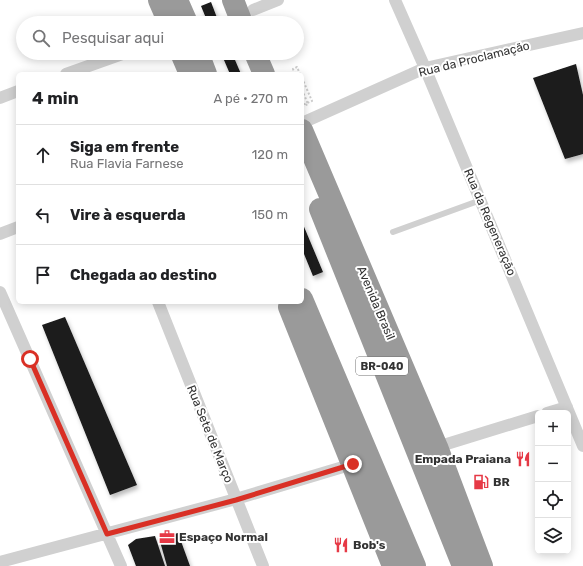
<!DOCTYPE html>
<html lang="pt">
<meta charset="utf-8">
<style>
:root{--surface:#fff;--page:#f6f6f6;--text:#202124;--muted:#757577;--line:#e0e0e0}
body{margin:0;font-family:Rubik,sans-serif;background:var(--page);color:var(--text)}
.controls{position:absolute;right:12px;bottom:12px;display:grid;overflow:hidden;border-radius:6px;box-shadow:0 2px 10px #0003}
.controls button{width:36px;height:36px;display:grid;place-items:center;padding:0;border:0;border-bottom:1px solid var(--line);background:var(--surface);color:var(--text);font:20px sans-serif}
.stop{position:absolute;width:12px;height:12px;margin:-9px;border:3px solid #d93025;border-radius:50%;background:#fff}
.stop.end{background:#d93025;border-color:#fff;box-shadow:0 1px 4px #0008}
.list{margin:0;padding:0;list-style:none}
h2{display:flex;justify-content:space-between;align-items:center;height:52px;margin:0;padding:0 16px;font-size:17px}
h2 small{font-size:13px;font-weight:400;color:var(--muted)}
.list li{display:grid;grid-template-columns:26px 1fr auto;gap:12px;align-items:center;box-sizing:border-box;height:60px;padding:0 16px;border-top:1px solid var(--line)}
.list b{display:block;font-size:15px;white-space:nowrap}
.list p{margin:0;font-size:13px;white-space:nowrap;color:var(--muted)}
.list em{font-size:13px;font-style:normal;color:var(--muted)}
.icon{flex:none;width:22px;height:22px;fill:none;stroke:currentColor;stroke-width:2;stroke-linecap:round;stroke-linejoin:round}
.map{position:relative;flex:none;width:583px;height:566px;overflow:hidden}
.search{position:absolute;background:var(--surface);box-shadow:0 2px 10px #0003;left:16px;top:16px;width:288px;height:44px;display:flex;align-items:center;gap:10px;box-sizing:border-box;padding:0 14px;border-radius:22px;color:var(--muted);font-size:15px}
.panel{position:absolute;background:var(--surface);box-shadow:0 2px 10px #0003;left:16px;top:72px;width:288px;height:232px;border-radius:6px}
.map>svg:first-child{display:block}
</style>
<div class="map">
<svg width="583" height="566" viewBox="0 0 583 566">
<defs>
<filter id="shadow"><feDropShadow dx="2" dy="3.5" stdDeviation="2" flood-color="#0004"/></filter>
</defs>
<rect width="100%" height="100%" fill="#fff"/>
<path fill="#1a1a1a" filter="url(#shadow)" d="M211 2 219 23H208L201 6Z
M221 53H232L241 74H230Z
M576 64 583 95V154L565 159 533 78Z
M302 222 323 272 313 276 302 249Z
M65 317 137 485 110 495 42 325Z
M178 533 190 566H167L159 538Z
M155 536 165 566H136L128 545 136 539Z"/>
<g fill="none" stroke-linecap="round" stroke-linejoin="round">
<path stroke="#cdcdcd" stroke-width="2" stroke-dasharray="2 2" stroke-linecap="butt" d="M295 74 293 69 297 67 300 74
M302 78 312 101 302 105
M302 107 308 104"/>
<path stroke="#d0d0d0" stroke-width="6" d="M393 232 481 200"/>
<path stroke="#d0d0d0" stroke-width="12" d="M395 0 425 68 583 446
M253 10 278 0
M66 74 125 53
M0 98 18 91
M302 123 425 68 583 33
M0 234 18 227
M0 292 121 566
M158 302 263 566
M547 413 567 407
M437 447 538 416
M0 562 236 499 353 464"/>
<path stroke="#9a9a9a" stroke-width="22" d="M159 0 169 23
M177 0 187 23
M233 0 242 23
M181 53 190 74
M198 53 206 74
M255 53 264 74
M302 130 437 447 482 566
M320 209 463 566
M302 299 415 566
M289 307 393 566"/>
<path stroke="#cdcdcd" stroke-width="2" stroke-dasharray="2 2" stroke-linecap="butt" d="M302 90 308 104"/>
</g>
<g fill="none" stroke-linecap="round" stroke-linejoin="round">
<path stroke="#d93025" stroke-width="5" d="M30 359 107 534 236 500 353 464"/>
</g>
<defs>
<symbol id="restaurant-bare" viewBox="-9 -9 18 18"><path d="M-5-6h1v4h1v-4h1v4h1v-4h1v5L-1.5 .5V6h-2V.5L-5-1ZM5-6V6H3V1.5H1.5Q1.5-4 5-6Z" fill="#e63946" stroke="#fff" stroke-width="2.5" paint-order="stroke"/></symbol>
<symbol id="fuel-bare" viewBox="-9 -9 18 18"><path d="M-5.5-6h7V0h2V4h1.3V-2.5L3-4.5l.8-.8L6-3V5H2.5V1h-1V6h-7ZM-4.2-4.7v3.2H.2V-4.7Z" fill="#e63946" stroke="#fff" stroke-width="2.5" paint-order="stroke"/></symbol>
<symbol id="office-bare" viewBox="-9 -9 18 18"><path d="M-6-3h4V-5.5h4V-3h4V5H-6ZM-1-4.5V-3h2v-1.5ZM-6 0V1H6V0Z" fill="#e63946" stroke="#fff" stroke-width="2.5" paint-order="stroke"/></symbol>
</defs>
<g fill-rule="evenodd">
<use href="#restaurant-bare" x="512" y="448" width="22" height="22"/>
<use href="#fuel-bare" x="470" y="471" width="22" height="22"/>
<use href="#office-bare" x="156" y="526" width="22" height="22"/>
<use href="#restaurant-bare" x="330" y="534" width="22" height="22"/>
</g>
<g text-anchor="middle" stroke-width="4" stroke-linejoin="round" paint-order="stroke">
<rect fill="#fff" stroke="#707070" stroke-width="1" x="356" y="357" width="52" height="18" rx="3"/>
<g font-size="11" font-weight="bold" fill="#333">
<text x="382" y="370">BR-040</text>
</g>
<g font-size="12" fill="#333" stroke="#fff">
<text transform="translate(474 59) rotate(-14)" y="4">Rua da Proclamação</text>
<text transform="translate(490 222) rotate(67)" y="4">Rua da Regeneração</text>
<text transform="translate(376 303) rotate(67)" y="4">Avenida Brasil</text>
<text transform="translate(210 434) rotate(68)" y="4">Rua Sete de Março</text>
</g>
<g font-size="12" font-weight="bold" fill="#333" stroke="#fff" text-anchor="start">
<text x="511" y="463" text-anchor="end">Empada Praiana</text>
<text x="493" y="486">BR</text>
<text x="179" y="541">Espaço Normal</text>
<text x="353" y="549">Bob's</text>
</g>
</g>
</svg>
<div class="controls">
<button>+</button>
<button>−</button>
<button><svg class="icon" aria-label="locate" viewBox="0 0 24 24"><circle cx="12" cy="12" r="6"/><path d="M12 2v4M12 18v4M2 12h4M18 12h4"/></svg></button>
<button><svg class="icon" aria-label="layers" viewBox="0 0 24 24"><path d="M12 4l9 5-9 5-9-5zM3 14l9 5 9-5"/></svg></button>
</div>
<div class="stop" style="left:30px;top:359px"></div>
<div class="stop end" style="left:353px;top:464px"></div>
<div class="search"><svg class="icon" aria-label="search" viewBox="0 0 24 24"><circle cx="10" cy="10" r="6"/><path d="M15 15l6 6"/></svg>Pesquisar aqui</div>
<section class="panel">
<h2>4 min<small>A pé · 270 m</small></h2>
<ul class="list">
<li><svg class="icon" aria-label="ahead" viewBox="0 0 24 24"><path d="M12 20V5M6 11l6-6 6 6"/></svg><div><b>Siga em frente</b><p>Rua Flavia Farnese</p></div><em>120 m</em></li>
<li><svg class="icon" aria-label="left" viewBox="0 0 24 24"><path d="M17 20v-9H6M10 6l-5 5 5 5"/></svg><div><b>Vire à esquerda</b></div><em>150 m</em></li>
<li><svg class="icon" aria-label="arrive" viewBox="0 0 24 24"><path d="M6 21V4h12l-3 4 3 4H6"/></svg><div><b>Chegada ao destino</b></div></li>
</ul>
</section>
</div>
